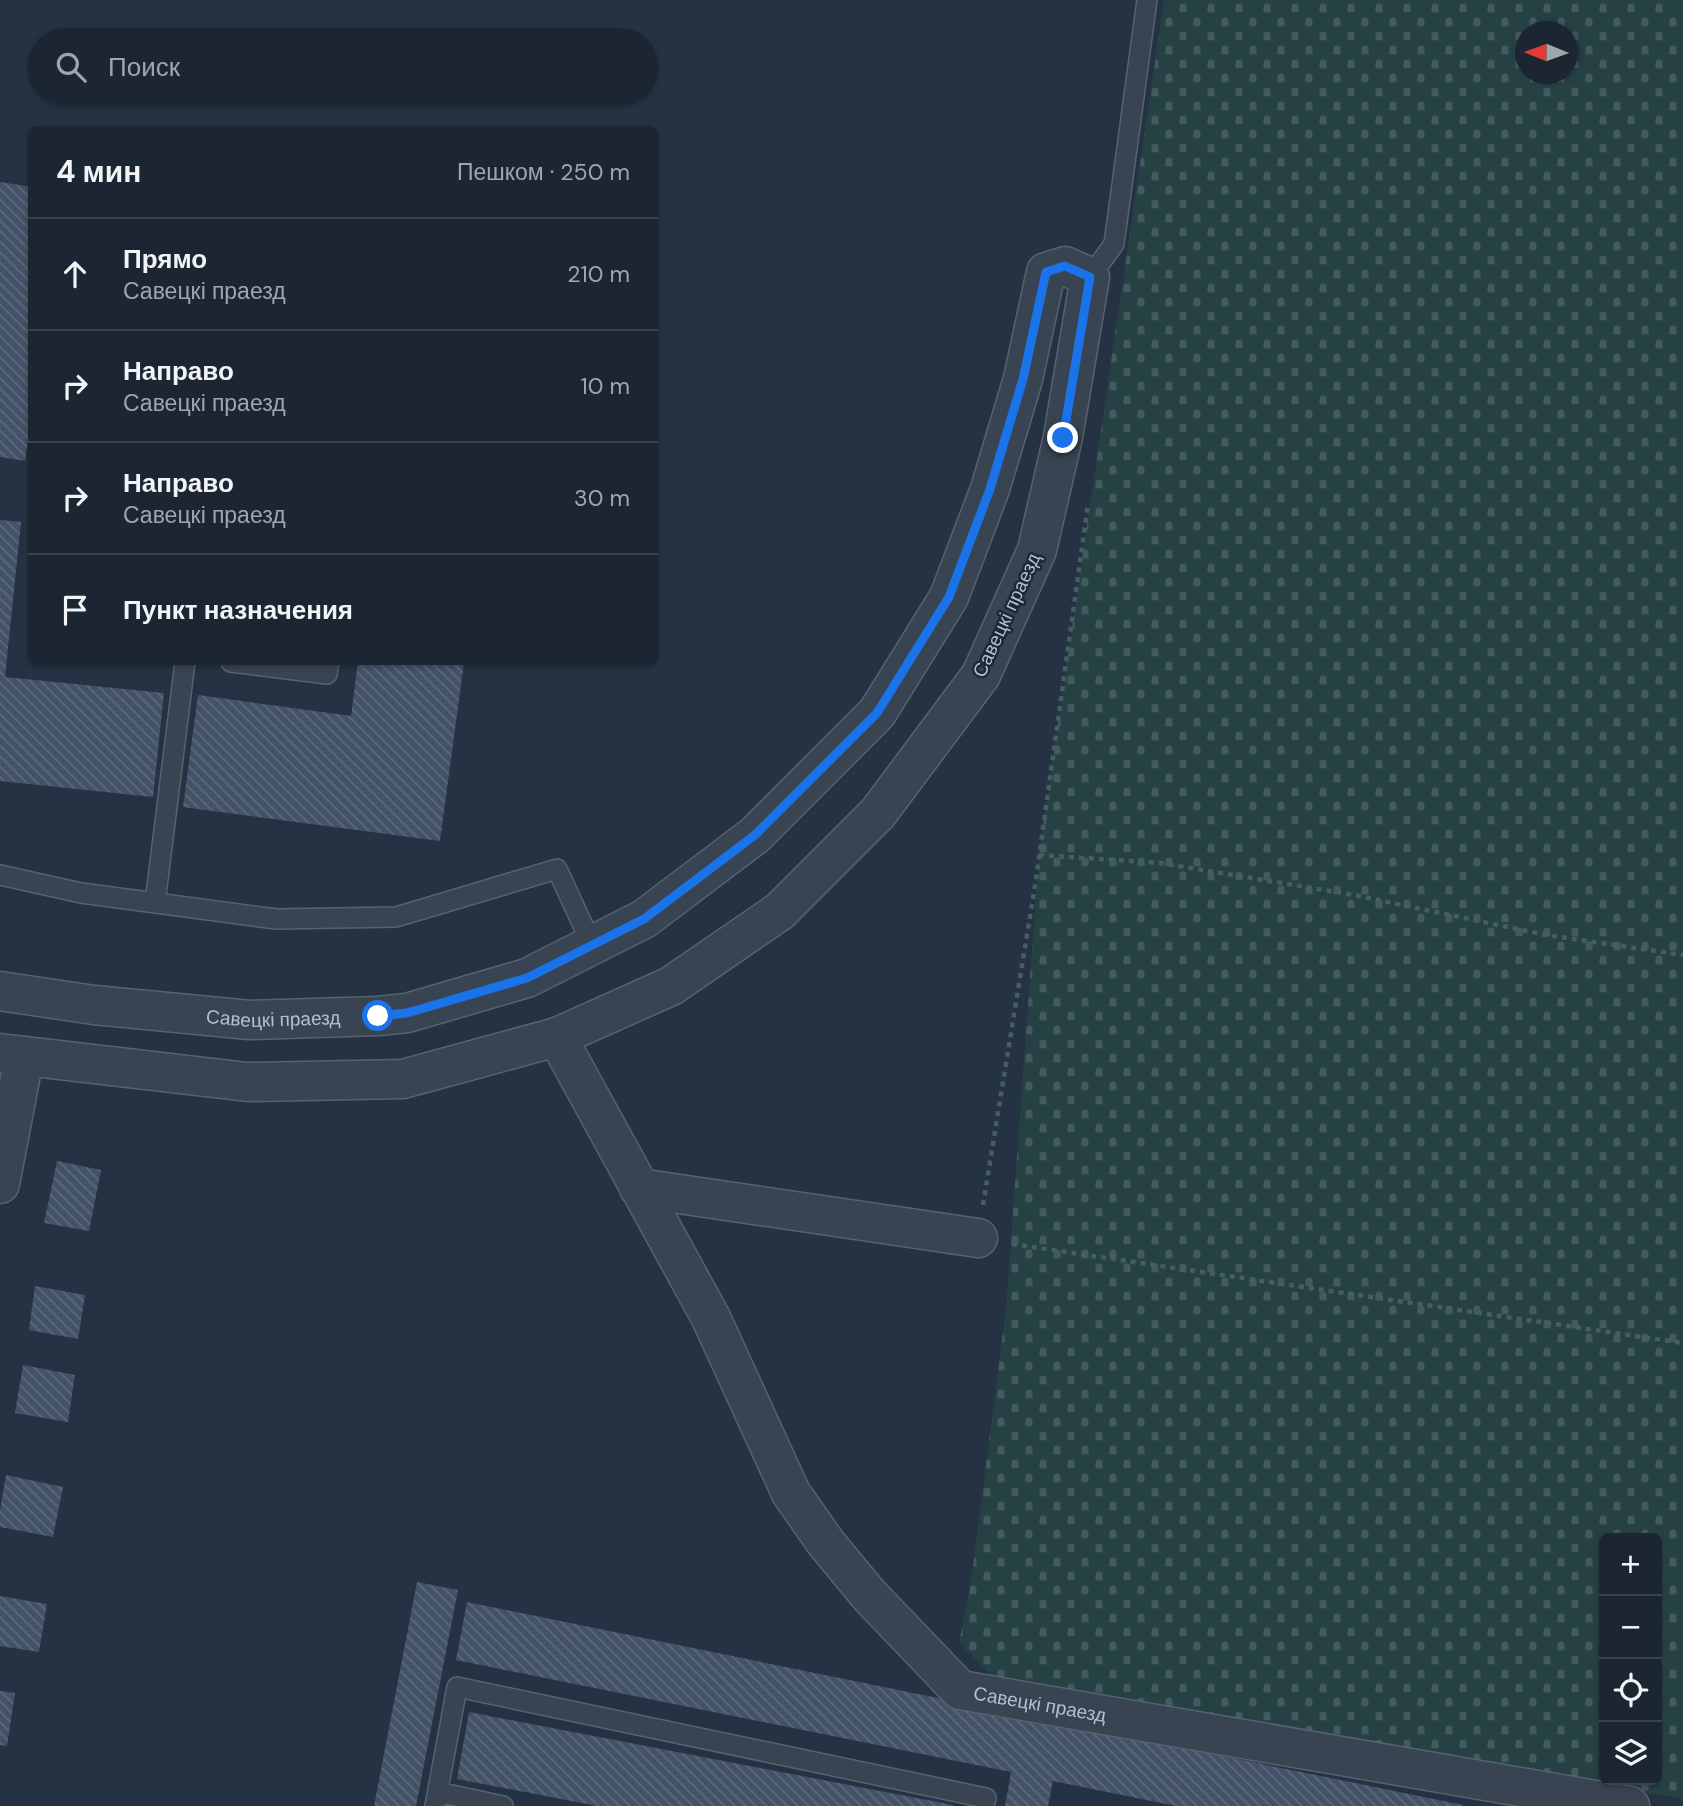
<!DOCTYPE html>
<html lang="ru">
<meta charset="utf-8">
<style>
:root{--surface:#1b2632;--page:#242e3a;--text:#f1f3f6;--muted:#a0a5ac;--line:#39434d}
body{margin:0;font-family:"DM Sans",sans-serif;background:var(--page);color:var(--text)}
.controls{position:absolute;right:21px;bottom:21px;display:grid;overflow:hidden;border-radius:10px;box-shadow:0 2px 5px #0004}
.controls button{width:63px;height:63px;display:grid;place-items:center;padding:0;border:0;border-bottom:2px solid var(--line);background:var(--surface);color:var(--text);font:35px sans-serif}
.compass{position:absolute;left:1515px;top:21px;width:63px;height:63px;border-radius:50%;background:var(--surface);box-shadow:0 2px 5px #0004;rotate:271deg}
.stop{position:absolute;width:21px;height:21px;margin:-16px;border:5px solid #1a73e8;border-radius:50%;background:#fff}
.stop.end{background:#1a73e8;border-color:#fff;box-shadow:0 2px 7px #0008}
.list{margin:0;padding:0;list-style:none}
h2{display:flex;justify-content:space-between;align-items:center;height:91px;margin:0;padding:0 28px;font-size:30px}
h2 small{font-size:23px;font-weight:400;color:var(--muted)}
.list li{display:grid;grid-template-columns:46px 1fr auto;gap:21px;align-items:center;box-sizing:border-box;height:112px;padding:0 28px;border-top:2px solid var(--line)}
.list b{display:block;font-size:26px;white-space:nowrap}
.list p{margin:0;font-size:23px;white-space:nowrap;color:var(--muted)}
.list em{font-size:23px;font-style:normal;color:var(--muted)}
.icon{flex:none;width:38px;height:38px;fill:none;stroke:currentColor;stroke-width:2;stroke-linecap:round;stroke-linejoin:round}
.map{position:relative;flex:none;width:1683px;height:1806px;overflow:hidden}
.search{position:absolute;background:var(--surface);box-shadow:0 2px 5px #0004;left:28px;top:28px;width:630px;height:77px;display:flex;align-items:center;gap:18px;box-sizing:border-box;padding:0 24px;border-radius:38px;color:var(--muted);font-size:26px}
.panel{position:absolute;background:var(--surface);box-shadow:0 2px 5px #0004;left:28px;top:126px;width:630px;height:539px;border-radius:10px}
.map>svg:first-child{display:block}
</style>
<div class="map">
<svg width="1683" height="1806" viewBox="0 0 1683 1806">
<defs>
<pattern id="cemetery-stones" width="16" height="16" patternUnits="userSpaceOnUse" patternTransform="scale(1.75)"><rect width="16" height="16" fill="#264144"/><path d="M2 7V4a2 2 0 0 1 4 0v3zM10 15v-3a2 2 0 0 1 4 0v3z" fill="#435b5e"/></pattern>
<pattern id="building-back-hatch" width="6" height="6" patternUnits="userSpaceOnUse" patternTransform="scale(1.75)"><rect width="6" height="6" fill="#435266"/><path d="M-1 5l2 2M0 0l6 6M5-1l2 2" fill="none" stroke="#5c697b"/></pattern>
</defs>
<rect width="100%" height="100%" fill="#243243"/>
<path fill="url(#cemetery-stones)" fill-rule="evenodd" d="M1164 0H1683V1799L996 1680 959 1642 971 1582 1006 1309 1039 854ZM1526 32H1568V74H1526ZM1604 1538H1657V1780H1604Z"/>
<path fill="url(#building-back-hatch)" d="M0 182 32 187V416L25 461 0 457Z
M0 520 21 522 5 677 164 693 153 797 0 781Z
M358 662H464L440 841 183 807 198 695 351 716Z
M57 1161 101 1170 89 1231 44 1223Z
M35 1286 85 1295 78 1339 29 1330Z
M23 1365 75 1375 68 1422 15 1413Z
M6 1475 63 1487 53 1537 0 1527V1510Z
M417 1582 458 1590 416 1806H374Z
M0 1596 47 1604 39 1652 0 1646Z
M467 1602 1463 1805V1806H1176L1053 1781 1048 1806H1005L1011 1772 456 1660Z
M0 1691 15 1693 7 1746 0 1745Z
M469 1712 953 1805V1806H597L457 1779Z"/>
<g fill="none" stroke-linecap="round" stroke-linejoin="round">
<defs>
<path id="lane" d="M1090 277 1114 244 1147 0
M231 662 327 674 329 662
M0 875 81 893 276 919 396 917 557 869 592 945
M155 903 185 662
M438 1792 503 1806
M435 1806 457 1687 986 1798 984 1806"/>
<g id="street">
<path id="s1" d="M0 991 94 1005 250 1020 378 1016 407 1013 527 978 644 919 755 835 877 713 949 597 990 489 1023 379 1046 272 1065 266 1090 277 1063 437 1037 550 981 675 878 813 780 911 671 986 557 1037 403 1079 248 1082 0 1053"/>
<path id="s2" d="M557 1037 711 1318 791 1493 826 1543 869 1595 960 1690 1630 1806"/>
<path d="M0 1184 24 1058"/>
<path d="M639 1188 978 1238"/>
</g>
</defs>
<use href="#lane" stroke="#576270" stroke-width="22"/>
<use href="#street" stroke="#576270" stroke-width="41"/>
<path stroke="#455e61" stroke-width="4.5" stroke-dasharray="5 5" stroke-linecap="butt" d="M1039 855 1160 863 1354 895 1546 935 1683 955
M983 1205 1035 886 1088 504
M1012 1244 1683 1343"/>
<use href="#lane" stroke="#394453" stroke-width="19"/>
<use href="#street" stroke="#394453" stroke-width="38"/>
</g>
<g fill="none" stroke-linecap="round" stroke-linejoin="round">
<path stroke="#1a73e8" stroke-width="9" d="M378 1016 407 1013 527 978 644 919 755 835 877 713 949 597 990 489 1023 379 1046 272 1065 266 1090 277 1063 438"/>
</g>
<g text-anchor="middle" stroke-width="5" stroke-linejoin="round" paint-order="stroke">
<g font-size="19" fill="#b6bfcd" stroke="#1d2938">
<text transform="translate(1006 615) rotate(-65)" y="7">Савецкі праезд</text>
<text dy="7" stroke="none"><textPath href="#s1" startOffset="275">Савецкі праезд</textPath></text>
<text dy="7" stroke="none"><textPath href="#s2" startOffset="854">Савецкі праезд</textPath></text>
</g>
</g>
</svg>
<div class="controls">
<button>+</button>
<button>−</button>
<button><svg class="icon" aria-label="locate" viewBox="0 0 24 24"><circle cx="12" cy="12" r="6"/><path d="M12 2v4M12 18v4M2 12h4M18 12h4"/></svg></button>
<button><svg class="icon" aria-label="layers" viewBox="0 0 24 24"><path d="M12 4l9 5-9 5-9-5zM3 14l9 5 9-5"/></svg></button>
</div>
<svg class="compass" viewBox="-18 -18 36 36"><path d="M0-13l5 13h-10z" fill="#e53935"/><path d="M0 13l5-13h-10z" fill="#a0a5ac"/></svg>
<div class="stop" style="left:378px;top:1016px"></div>
<div class="stop end" style="left:1063px;top:438px"></div>
<div class="search"><svg class="icon" aria-label="search" viewBox="0 0 24 24"><circle cx="10" cy="10" r="6"/><path d="M15 15l6 6"/></svg>Поиск</div>
<section class="panel">
<h2>4 мин<small>Пешком · 250 m</small></h2>
<ul class="list">
<li><svg class="icon" aria-label="ahead" viewBox="0 0 24 24"><path d="M12 20V5M6 11l6-6 6 6"/></svg><div><b>Прямо</b><p>Савецкі праезд</p></div><em>210 m</em></li>
<li><svg class="icon" aria-label="right" viewBox="0 0 24 24"><path d="M7 20v-9h11M14 6l5 5-5 5"/></svg><div><b>Направо</b><p>Савецкі праезд</p></div><em>10 m</em></li>
<li><svg class="icon" aria-label="right" viewBox="0 0 24 24"><path d="M7 20v-9h11M14 6l5 5-5 5"/></svg><div><b>Направо</b><p>Савецкі праезд</p></div><em>30 m</em></li>
<li><svg class="icon" aria-label="arrive" viewBox="0 0 24 24"><path d="M6 21V4h12l-3 4 3 4H6"/></svg><div><b>Пункт назначения</b></div></li>
</ul>
</section>
</div>
